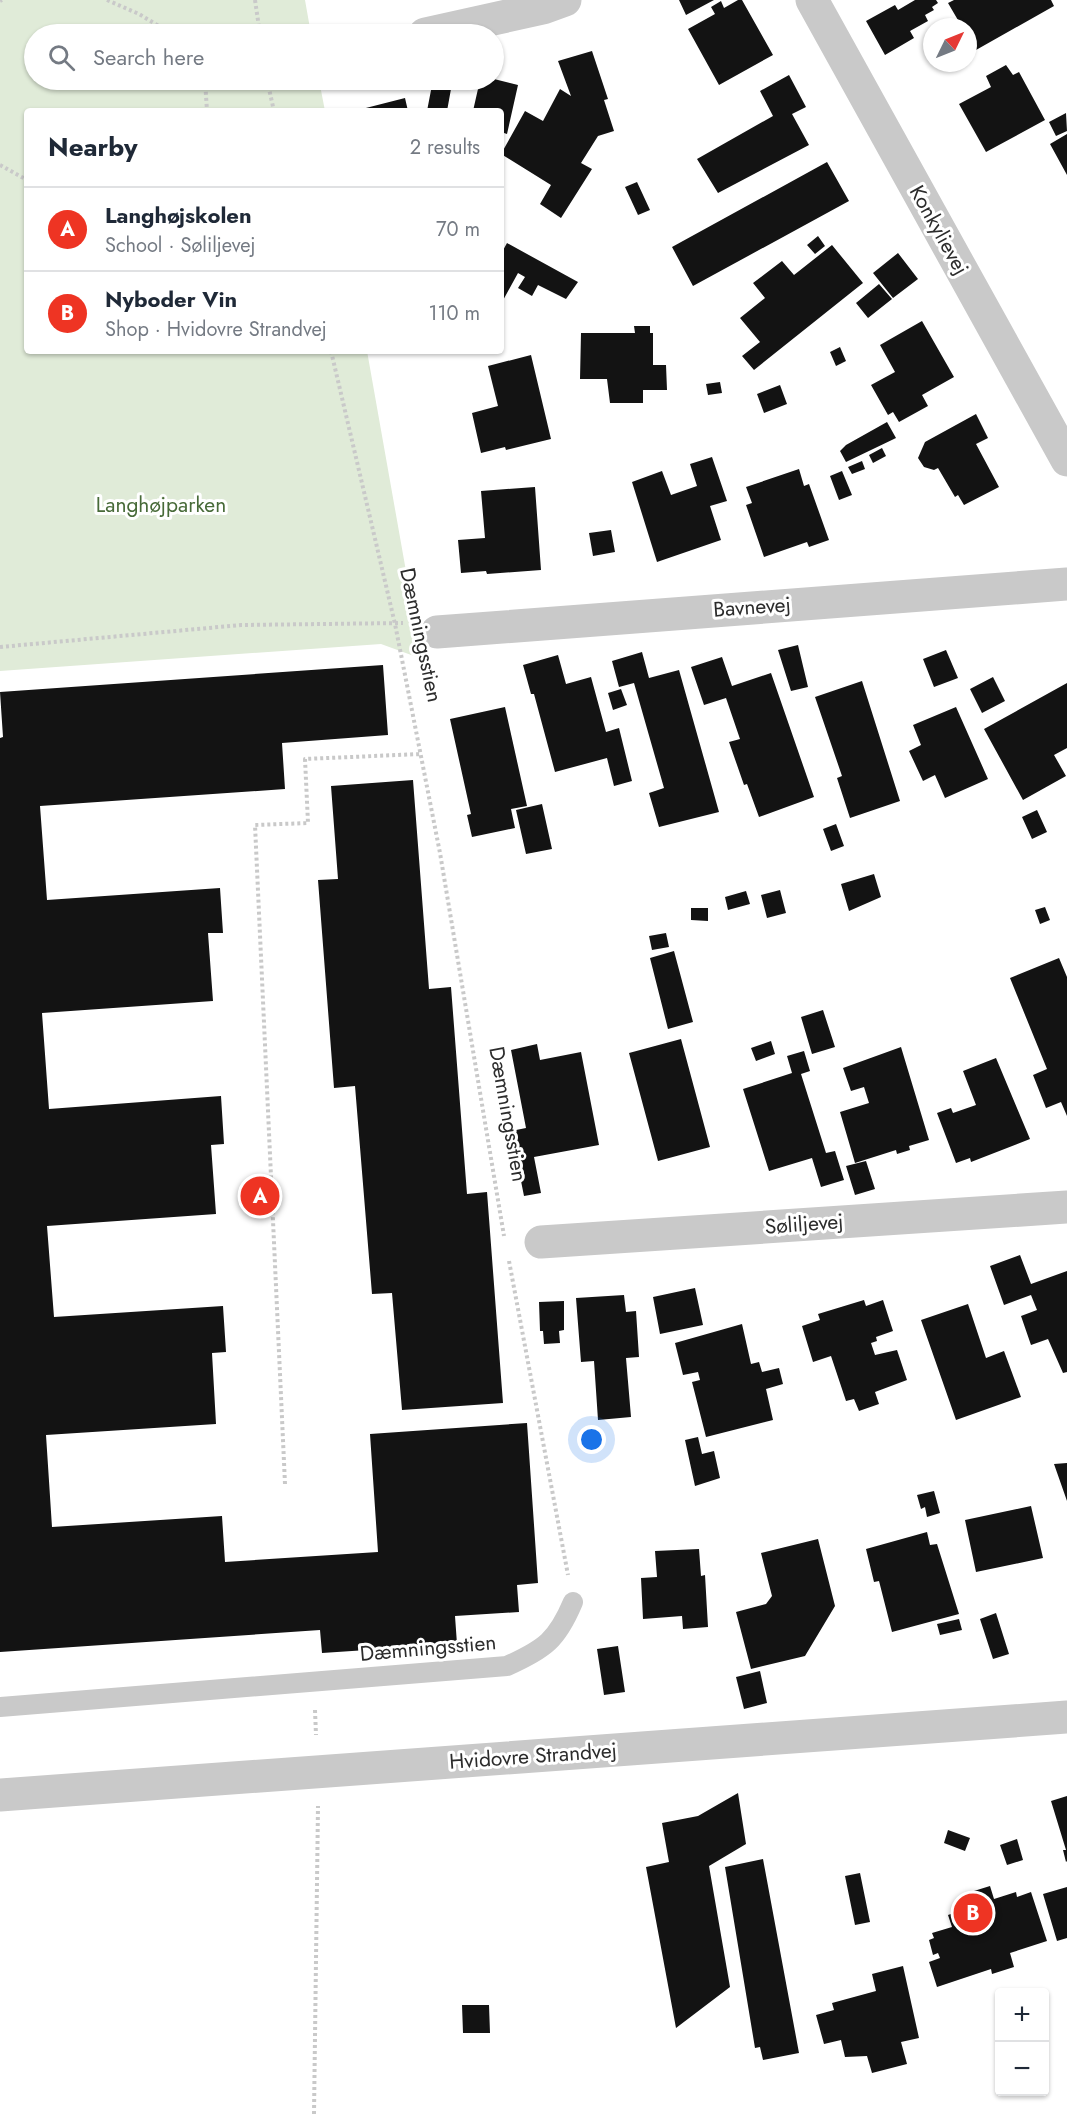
<!DOCTYPE html>
<meta charset="utf-8">
<style>
:root{--surface:#fff;--page:#f6f6f7;--text:#1f2937;--muted:#747a83;--line:#e0e1e3;--accent:#ee3423}
body{margin:0;font-family:Jost,sans-serif;background:var(--page);color:var(--text)}
.controls{position:absolute;right:18px;bottom:18px;display:grid;overflow:hidden;border-radius:6px;box-shadow:0 2px 4px #0004}
.controls button{width:54px;height:54px;display:grid;place-items:center;padding:0;border:0;border-bottom:2px solid var(--line);background:var(--surface);color:var(--text);font:30px sans-serif}
.compass{position:absolute;left:923px;top:18px;width:54px;height:54px;border-radius:50%;background:var(--surface);box-shadow:0 2px 4px #0004;rotate:47deg}
.you{position:absolute;left:592px;top:1440px;width:21px;height:21px;margin:-15px;border:4px solid #fff;border-radius:50%;background:#1a73e8;box-shadow:0 0 0 9px #1a73e833}
.badge{display:grid;place-items:center;width:39px;height:39px;border-radius:50%;background:var(--accent);color:#fff;font-size:20px;font-weight:700}
.pin{position:absolute;translate:-50% -50%;border:3px solid #fff;box-shadow:0 2px 6px #0006}
.list{margin:0;padding:0;list-style:none}
h2{display:flex;justify-content:space-between;align-items:center;height:78px;margin:0;padding:0 24px;font-size:26px}
h2 small{font-size:20px;font-weight:400;color:var(--muted)}
.list li{display:grid;grid-template-columns:39px 1fr auto;gap:18px;align-items:center;box-sizing:border-box;height:84px;padding:0 24px;border-top:2px solid var(--line)}
.list b{display:block;font-size:22px;white-space:nowrap}
.list p{margin:0;font-size:20px;white-space:nowrap;color:var(--muted)}
.list em{font-size:20px;font-style:normal;color:var(--muted)}
.icon{flex:none;width:33px;height:33px;fill:none;stroke:currentColor;stroke-width:2;stroke-linecap:round;stroke-linejoin:round}
.map{position:relative;flex:none;width:1067px;height:2114px;overflow:hidden}
.search{position:absolute;background:var(--surface);box-shadow:0 2px 4px #0004;left:24px;top:24px;width:480px;height:66px;display:flex;align-items:center;gap:15px;box-sizing:border-box;padding:0 21px;border-radius:33px;color:var(--muted);font-size:22px}
.panel{position:absolute;background:var(--surface);box-shadow:0 2px 4px #0004;left:24px;top:108px;width:480px;height:246px;border-radius:6px}
.map>svg:first-child{display:block}
</style>
<div class="map">
<svg width="1067" height="2114" viewBox="0 0 1067 2114">
<rect width="100%" height="100%" fill="#fff"/>
<path fill="#e0ebd8" d="M0 0H305L311 34H34V80H319L325 111H27V351H367L412 605 425 660 381 644 0 671Z"/>
<path fill="#131313" d="M679 0H714L686 15Z
M738 0H742L773 55 719 85 688 29 715 14 711 7 721 1 724 8Z
M915 0H936L938 3 932 7 934 10 925 15 928 21 910 31 914 38 885 55 866 21 895 5 898 10Z
M954 0H1051L1054 6 976 50 968 37V27H962L948 3Z
M592 51 608 99 604 100 614 131 598 136 581 163 592 169 561 218 540 204 551 185 501 154 525 111 543 121 560 89 571 96 558 61Z
M1006 65 1013 75 1019 72 1045 120 986 152 959 104 991 87 986 76Z
M789 75 806 107 792 114 809 145 718 193 697 159 773 116 760 91Z
M494 79 518 85 507 134 501 132V111H473L480 80Z
M432 85 451 89 447 111H427Z
M405 98 408 111H358V110Z
M1066 113 1067 131 1056 136 1049 122Z
M1067 134V175L1050 144Z
M827 162 849 201 693 286 672 247Z
M637 182 650 210 638 215 625 187Z
M818 236 825 246 815 254 807 245Z
M507 243 578 282 566 299 538 285 532 296 518 288 525 277 518 273 501 304V254Z
M832 245 863 283 754 370 742 356 760 342 740 318 765 298 753 283 782 261 794 275Z
M898 253 918 279 893 298 873 273Z
M879 284 892 299 868 318 856 303Z
M922 321 954 377 922 395 928 406 899 422 893 412 888 415 871 385 895 372 880 345Z
M634 326H650V333H653V365H666L667 390H643V403H610L607 379H580L581 333H635Z
M840 347 846 361 836 366 830 352Z
M531 355 551 439 506 450 505 447 481 453 472 413 498 406 488 366Z
M720 382 722 393 708 395 706 384Z
M780 385 787 404 764 413 757 394Z
M976 414 988 438 976 444 999 487 964 505 958 495 955 497 938 468 934 470 924 467 918 458 925 442Z
M887 422 896 438 846 462 840 451 846 445Z
M882 448 886 456 873 463 869 455Z
M712 457 727 501 710 506 721 540 657 562 632 482 662 471 671 495 697 486 690 464Z
M862 461 865 469 852 474 848 467Z
M799 469 804 486 809 484 829 540 809 547 807 542 764 557 746 505 752 503 746 487Z
M842 471 852 495 839 500 830 476Z
M535 487 541 570 487 574 486 571 461 573 458 540 485 538 481 491Z
M611 530 615 552 593 556 589 533Z
M798 645 808 687 791 691 778 650Z
M946 650 958 678 934 687 923 659Z
M642 652 649 678 679 670 719 812 659 827 649 793 664 788 634 683 619 687 612 661Z
M558 655 566 684 591 677 606 732 619 728 632 781 614 786 607 758 555 772 534 694H531L523 665Z
M722 657 732 686 771 673 814 797 759 817 747 784 744 785 729 742 740 739 726 698 704 705 691 667Z
M383 665 388 735 282 743 285 789 40 806 47 900 220 888 223 933H208L213 1001 42 1013 49 1109 221 1096 224 1144 211 1145 216 1214 47 1226 54 1317 223 1306 226 1352 212 1353 216 1424 46 1435 52 1527 222 1516 225 1562 378 1552 370 1434 527 1423 538 1583 517 1585 519 1612 455 1616 457 1644 322 1653 320 1630 0 1652V738L3 737 0 692Z
M993 677 1005 701 982 713 970 689Z
M862 681 900 801 850 818 837 778 842 776 815 697Z
M1067 683V748L1054 755 1066 776 1023 800 984 729Z
M621 689 627 705 613 710 608 693Z
M505 707 527 806 511 809 515 828 472 837 467 815 471 814 450 719Z
M956 707 988 779 945 798 935 775 923 781 909 751 921 745 913 725Z
M413 780 429 989 451 987 467 1194 487 1192 503 1403 402 1410 392 1293 372 1294 355 1086 334 1088 318 880 338 879 331 786Z
M542 804 552 849 526 854 516 810Z
M1037 810 1047 832 1032 839 1022 817Z
M836 824 844 846 831 851 823 829Z
M874 874 881 897 849 911 841 884Z
M780 890 786 913 767 918 761 895Z
M746 891 750 904 728 910 725 897Z
M1045 907 1050 920 1040 924 1035 910Z
M691 908H708V921L691 920Z
M666 933 669 947 652 950 649 936Z
M674 951 693 1022 668 1029 650 958Z
M1059 958 1067 977V1116L1061 1102 1046 1108 1033 1075 1047 1069 1010 978Z
M823 1010 835 1047 812 1054 801 1017Z
M681 1039 710 1147 658 1161 629 1053Z
M771 1041 775 1054 756 1061 751 1048Z
M537 1044 540 1060 581 1052 599 1145 534 1157 541 1193 524 1196 511 1131 526 1128 511 1050Z
M901 1047 929 1140 909 1146 910 1150 897 1154 896 1150 855 1163 840 1112 869 1103 864 1087 851 1091 843 1068Z
M804 1051 810 1071 801 1074 826 1153 835 1151 844 1180 821 1187 812 1158 769 1171 743 1089 792 1073 787 1056Z
M996 1058 1030 1139 971 1162 970 1158 956 1163 937 1113 951 1108 953 1113 976 1105 963 1071Z
M866 1161 875 1189 855 1195 846 1166Z
M1020 1255 1031 1284 1067 1271V1372L1063 1373 1048 1339 1031 1345 1021 1316 1037 1310 1031 1295 1004 1305 990 1266Z
M695 1288 703 1325 660 1334 653 1297Z
M624 1295 626 1312 636 1311 639 1357 626 1358 631 1417 598 1420 594 1361 581 1362 576 1298Z
M864 1300 866 1306 883 1300 893 1331 876 1337 877 1341 871 1343 875 1355 897 1350 907 1380 875 1392 879 1404 859 1411 854 1399 846 1401 831 1356 813 1362 802 1326 820 1320 818 1314Z
M564 1301V1330L559 1331 560 1343 544 1344 543 1331H540L539 1302Z
M968 1304 986 1358 1004 1351 1021 1397 956 1420 921 1320Z
M742 1324 751 1364 759 1362 762 1372 779 1368 783 1384 766 1389 773 1420 706 1437 692 1382 700 1380 698 1372 683 1375 675 1343Z
M698 1437 702 1454 714 1451 720 1478 695 1486 685 1440Z
M1067 1463V1501L1054 1464Z
M934 1491 940 1513 927 1517 925 1507 921 1509 917 1495Z
M1031 1506 1043 1558 976 1572 965 1520Z
M927 1532 930 1545 937 1544 959 1614 892 1632 879 1581 874 1582 866 1549Z
M818 1539 835 1606 805 1656 751 1669 736 1612 766 1604 772 1596 761 1553Z
M699 1549 701 1576 705 1575 708 1627 683 1629 682 1616 643 1619 641 1578 657 1577 655 1551Z
M996 1613 1009 1654 993 1659 980 1619Z
M959 1619 962 1630 940 1635 937 1624Z
M618 1646 625 1692 604 1695 597 1649Z
M760 1671 767 1703 744 1709 736 1677Z
M738 1793 746 1844 709 1866 730 1987 676 2028 646 1867 669 1862 662 1823 698 1816Z
M1067 1796V1861L1066 1862 1063 1850H1066L1051 1801Z
M948 1830 970 1838 965 1851 944 1843Z
M1017 1839 1023 1860 1007 1865 1000 1845Z
M763 1859 799 2053 763 2060 760 2047 755 2048 725 1867Z
M860 1873 870 1922 855 1925 845 1876Z
M990 1886 994 1899 1016 1892 1017 1897 1031 1892 1047 1941 1010 1953 1014 1967 992 1974 991 1969 937 1987 929 1962 940 1958 938 1953 933 1955 929 1940 934 1938 932 1933 952 1927 948 1915 965 1909 961 1895Z
M1067 1887V1938L1057 1941 1043 1894Z
M903 1966 919 2038 901 2042 907 2064 872 2073 867 2056 845 2057 841 2040 824 2044 816 2015 834 2010 832 2003 876 1991 872 1974Z
M462 2005H489L490 2033H463Z"/>
<g fill="none" stroke-linecap="round" stroke-linejoin="round">
<path stroke="#c9c9c9" stroke-width="4" stroke-dasharray="3 3" stroke-linecap="butt" d="M107 0 139 14 172 34
M255 0 260 34
M0 1 2 0
M205 80 207 111
M267 80 274 111
M207 83 239 80
M0 165 27 180
M331 351 395 624 440 853 504 1236
M0 647 241 625 403 623
M509 1261 568 1575
M285 1484 255 825 308 823 305 759 420 754
M315 1710 316 1735
M314 2114 318 1806"/>
<path stroke="#c9c9c9" stroke-width="20" d="M0 1707 507 1666C545 1649 557 1640 573 1602"/>
<path stroke="#c9c9c9" stroke-width="33" d="M812 0 1067 460
M425 34 543 8 565 0
M437 632 1067 584
M541 1242 1067 1207
M0 1795 1067 1717"/>
</g>
<g text-anchor="middle" stroke-width="6" stroke-linejoin="round" paint-order="stroke">
<g font-size="21" fill="#2c2c2c" stroke="#fff">
<text transform="translate(939 230) rotate(61)" y="7">Konkylievej</text>
<text transform="translate(752 607) rotate(-4)" y="7">Bavnevej</text>
<text transform="translate(421 635) rotate(78)" y="7">Dæmningsstien</text>
<text transform="translate(508 1114) rotate(80)" y="7">Dæmningsstien</text>
<text transform="translate(804 1224) rotate(-4)" y="7">Søliljevej</text>
<text transform="translate(428 1648) rotate(-5)" y="7">Dæmningsstien</text>
<text transform="translate(533 1756) rotate(-4)" y="7">Hvidovre Strandvej</text>
</g>
<g font-size="21" fill="#476a38" stroke="#fff">
<text x="161" y="512">Langhøjparken</text>
</g>
</g>
</svg>
<div class="controls">
<button>+</button>
<button>−</button>
</div>
<svg class="compass" viewBox="-18 -18 36 36"><path d="M0-13l5 13h-10z" fill="#e53935"/><path d="M0 13l5-13h-10z" fill="#747a83"/></svg>
<div class="you"></div>
<div class="pin badge" style="left:260px;top:1196px">A</div>
<div class="pin badge" style="left:973px;top:1913px">B</div>
<div class="search"><svg class="icon" aria-label="search" viewBox="0 0 24 24"><circle cx="10" cy="10" r="6"/><path d="M15 15l6 6"/></svg>Search here</div>
<section class="panel">
<h2>Nearby<small>2 results</small></h2>
<ul class="list">
<li><span class="badge">A</span><div><b>Langhøjskolen</b><p>School · Søliljevej</p></div><em>70 m</em></li>
<li><span class="badge">B</span><div><b>Nyboder Vin</b><p>Shop · Hvidovre Strandvej</p></div><em>110 m</em></li>
</ul>
</section>
</div>
